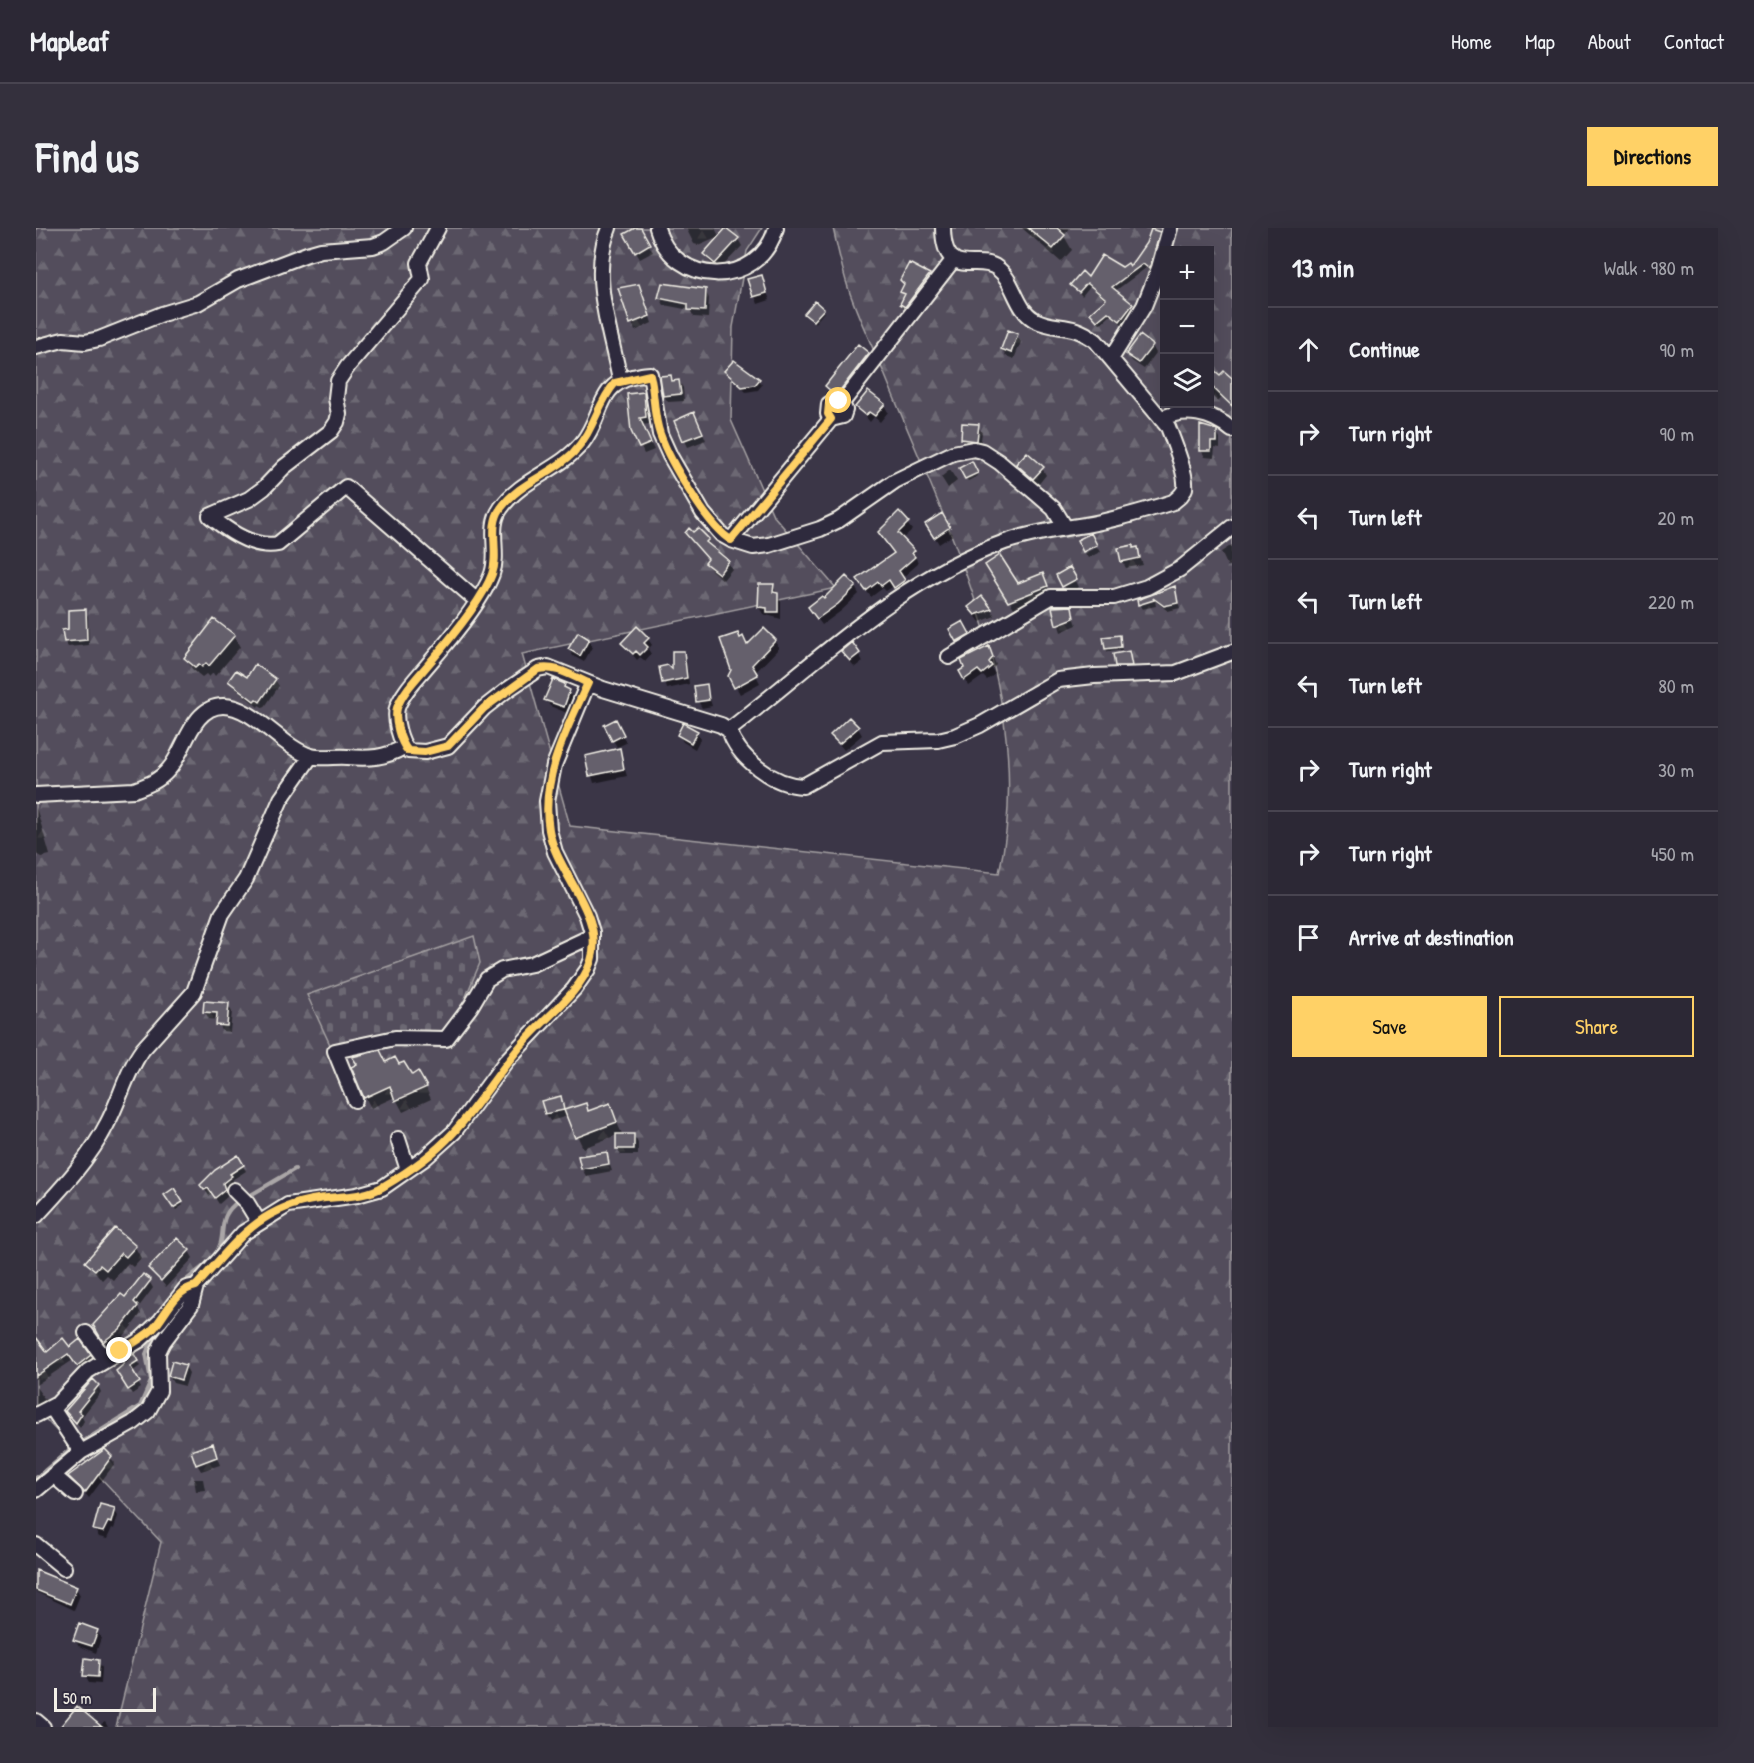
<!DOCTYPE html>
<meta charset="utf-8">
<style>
:root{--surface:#2c2835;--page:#34303d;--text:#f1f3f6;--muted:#a6a6ad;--line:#484450;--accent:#ffd166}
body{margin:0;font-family:"Patrick Hand",sans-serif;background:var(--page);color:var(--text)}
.controls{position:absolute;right:18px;top:18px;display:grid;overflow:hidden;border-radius:0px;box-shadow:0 6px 24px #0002}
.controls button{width:54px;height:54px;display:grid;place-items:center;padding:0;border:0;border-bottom:2px solid var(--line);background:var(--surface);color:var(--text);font:30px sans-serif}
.scale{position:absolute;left:18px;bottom:15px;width:102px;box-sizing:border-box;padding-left:6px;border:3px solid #f4f1e8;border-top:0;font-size:16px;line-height:21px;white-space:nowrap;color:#f4f1e8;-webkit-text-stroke:4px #2f2a3d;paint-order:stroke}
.stop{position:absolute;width:18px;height:18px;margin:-14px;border:4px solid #ffd166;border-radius:50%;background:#fff}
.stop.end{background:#ffd166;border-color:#fff;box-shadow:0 2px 6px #0008}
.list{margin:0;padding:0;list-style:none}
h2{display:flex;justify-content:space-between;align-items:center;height:78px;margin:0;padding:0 24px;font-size:26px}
h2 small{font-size:20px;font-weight:400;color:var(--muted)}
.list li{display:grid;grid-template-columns:39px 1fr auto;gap:18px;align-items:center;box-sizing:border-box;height:84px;padding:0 24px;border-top:2px solid var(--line)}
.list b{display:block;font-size:22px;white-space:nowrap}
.list em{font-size:20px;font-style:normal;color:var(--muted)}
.actions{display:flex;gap:12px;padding:18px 24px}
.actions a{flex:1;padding:14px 0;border:2px solid var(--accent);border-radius:0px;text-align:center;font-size:21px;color:var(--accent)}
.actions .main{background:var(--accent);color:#111}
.icon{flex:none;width:33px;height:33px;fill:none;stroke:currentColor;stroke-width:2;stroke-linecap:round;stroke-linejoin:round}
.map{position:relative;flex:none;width:1196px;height:1499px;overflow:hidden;border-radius:0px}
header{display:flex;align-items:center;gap:36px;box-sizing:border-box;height:84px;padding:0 30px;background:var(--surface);border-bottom:2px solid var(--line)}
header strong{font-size:28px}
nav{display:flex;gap:33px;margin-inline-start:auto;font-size:21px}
.intro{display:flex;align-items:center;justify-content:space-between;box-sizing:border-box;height:144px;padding:0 36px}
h1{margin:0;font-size:42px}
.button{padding:15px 27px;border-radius:0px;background:var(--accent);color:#111;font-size:21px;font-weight:700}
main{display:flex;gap:36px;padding:0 36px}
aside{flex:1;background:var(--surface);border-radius:0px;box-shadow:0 6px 24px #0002}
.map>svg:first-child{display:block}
</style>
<header>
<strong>Mapleaf</strong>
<nav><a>Home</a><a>Map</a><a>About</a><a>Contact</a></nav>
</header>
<div class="intro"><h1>Find us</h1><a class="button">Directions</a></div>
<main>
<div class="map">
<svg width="1196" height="1499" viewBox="0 0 1196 1499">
<defs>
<pattern id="forest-firs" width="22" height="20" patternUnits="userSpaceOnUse" patternTransform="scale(1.5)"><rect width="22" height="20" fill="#534e5c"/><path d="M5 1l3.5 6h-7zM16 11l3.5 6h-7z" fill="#6c6873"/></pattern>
<pattern id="cemetery-stones" width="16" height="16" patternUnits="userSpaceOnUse" patternTransform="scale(1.5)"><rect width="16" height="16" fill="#534e5c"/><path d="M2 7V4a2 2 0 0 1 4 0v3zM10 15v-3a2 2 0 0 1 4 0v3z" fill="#6c6873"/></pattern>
</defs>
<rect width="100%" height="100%" fill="#3b3647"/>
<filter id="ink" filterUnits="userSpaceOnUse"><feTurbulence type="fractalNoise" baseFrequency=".0167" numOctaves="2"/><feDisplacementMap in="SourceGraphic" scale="12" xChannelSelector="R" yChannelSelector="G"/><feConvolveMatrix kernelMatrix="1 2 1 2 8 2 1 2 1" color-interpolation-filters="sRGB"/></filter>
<g filter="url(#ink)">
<path fill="url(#forest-firs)" stroke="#a4a0a2" stroke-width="1.5" fill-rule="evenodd" d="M0 0H726L711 23 697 99 695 192 737 287 800 360 486 426 534 598 963 645C1003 472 911 301 848 145 835 115 819 84 810 53 805 36 801 18 797 0H1196V1499H80L125 1314 0 1181ZM1128 22H1174V176H1128Z"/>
<path fill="url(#cemetery-stones)" stroke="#a4a0a2" stroke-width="1.5" d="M438 708 444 735 422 787 399 815 296 821 271 767Z"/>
<path fill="#0007" d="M603 0 617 24 604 31 590 7Z
M650 0H679L683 8 662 17 658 16Z
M986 0H1034L1028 8 1036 22 1025 34Z
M1123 5 1125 10 1117 41 1115 44 1110 40 1079 63 1099 82 1087 97 1075 87 1065 96 1059 90 1070 73 1054 58 1046 68 1036 57 1094 40Z
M702 11 706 18 683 42 673 33 669 26Z
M892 47 896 54 869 83 865 76 869 69 866 64 869 58 866 52Z
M725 49 734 72 722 76 713 52Z
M584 61 606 65 616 95 599 103Z
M669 63 673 70 672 90 658 89 654 82 628 77 624 70Z
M787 82 788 84 779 95 770 86Z
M981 107 985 114 978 131 970 128 966 121Z
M822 118 836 133 802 171 791 158Z
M1116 118 1120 125 1108 141 1096 133 1092 126Z
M1178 143 1184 149 1196 152V179L1186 169 1182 174 1174 166V155Z
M690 144 723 152 726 157 722 162 710 164Z
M635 149 638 154 643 153 647 160 648 173 632 174 628 168Z
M607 166 611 173 613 196 606 197 618 222 608 226 597 202Z
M848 177 852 184 844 194 838 189 834 194 821 179Z
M640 193H662L670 212 652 219Z
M942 198 946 205 944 219 931 218 927 211Z
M1180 203 1184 211V221L1179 220 1178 230 1169 229 1165 222Z
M935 235 942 248 932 253 925 240Z
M982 237 1006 240 1010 247 1002 257Z
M914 242 921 253 912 260 905 249Z
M863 285 876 302 866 311 878 324 882 336 866 350 872 359 863 365 858 358 850 363 847 360 835 369 827 358 859 326 843 304Z
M905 288 917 307 903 316 891 296Z
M651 305 672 312 674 320 692 334 696 341 687 352 675 342 671 335 673 333Z
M1196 317V337L1192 339 1185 324Z
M1061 319 1064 324 1052 330 1049 325Z
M1101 321 1107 337 1090 340 1086 333Z
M1034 341 1043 359 1032 365 1022 347Z
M955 344 982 357 1010 354 1014 365 978 380Z
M737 358 745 374V391L727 386 723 379Z
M819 359 823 366 805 383 786 397 778 386 787 372Z
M1138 360 1144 380 1132 383 1119 373 1120 378 1106 381 1103 376Z
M1035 380 1041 397 1025 404 1018 381Z
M955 381 959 388 944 394 938 386Z
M49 383 52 388 53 417 32 419 29 414 34 403Z
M927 395 937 414 925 420 915 402Z
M542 406 552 412 556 419 548 434 537 428 533 421Z
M198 408 204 419 179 448 177 445 173 449 170 446 166 449 156 441 150 430Z
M1083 409 1086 422 1072 424 1070 421Z
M612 411 616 417 612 421 615 426 609 433 604 429 601 432 587 415Z
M704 411 712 419 739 413 743 420 719 445 724 455 704 466 694 448Z
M816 416 827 433 819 439 811 430Z
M647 424 650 430 653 456 631 461 625 440 638 444Z
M1093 425 1099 444 1085 445 1081 438Z
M956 427 960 437 956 441 959 446 951 452 947 448 933 458 925 444Z
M211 451 239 452 243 458 228 480 223 477 222 479 198 459 194 453Z
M528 457 537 470 531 485 514 478 510 471Z
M670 458 676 478 666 480 662 473Z
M583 499 590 515 581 519 577 512Z
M822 500 826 507 808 522 796 508Z
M660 504 664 511 659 521 647 514 643 507Z
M583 522 591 548 558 555 550 529Z
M0 579 14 627 5 629 0 626Z
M192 777 196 784 194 804 186 803 182 792 173 791 169 784Z
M350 835 363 838 388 856 395 871 367 884 359 869 335 880 329 869Z
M524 870 530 883 549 877 553 884 573 877 587 908H598L602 915V927H585L581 920V907L547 920 532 888 514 893 510 886 507 874Z
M570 925 576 943 550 948 546 941Z
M202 929 210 943 196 952 198 955 190 962 192 968 183 976 176 965 173 968 166 957Z
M137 962 147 977 140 982 130 968Z
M99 1019 105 1030 97 1039 92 1035 77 1052 71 1047 66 1052 51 1034Z
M153 1023 157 1030 130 1059 114 1040Z
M113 1053 117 1060 102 1080 105 1086 88 1108 73 1120 59 1097Z
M0 1113 10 1126 34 1121 54 1128 57 1134 46 1144 37 1132 0 1157Z
M97 1128 104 1138 96 1144 105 1160 96 1166 82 1143Z
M149 1138 153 1145 149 1158 137 1155 133 1148Z
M62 1158 65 1164 46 1189 48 1193 44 1200 31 1183Z
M0 1159 10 1173 0 1179Z
M176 1217 184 1237 165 1243 161 1236Z
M69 1223 79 1235 53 1270 34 1248Z
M158 1251H167L169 1262 160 1263Z
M78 1281 82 1288 78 1301 76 1300 71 1311 63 1309 59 1302Z
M0 1343 40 1360 44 1367 38 1382 0 1364Z
M61 1403 65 1410 60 1425 43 1418 39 1411Z
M62 1433 66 1440 65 1456 53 1455 49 1448Z
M69 1494 72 1499H60Z"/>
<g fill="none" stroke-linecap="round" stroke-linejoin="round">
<path stroke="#aaa6a7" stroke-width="4" d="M213 968 259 941
M145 1057C155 1047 169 1039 178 1028 194 1008 177 991 203 973
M48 1213 104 1178 115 1153 110 1126 114 1116 144 1077
M0 1250 33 1222"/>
</g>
<path fill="#65616c" stroke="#f4f1e8" stroke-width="1.5" d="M599 0H605L614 16 599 25 588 6Z
M690 0 703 10 679 36 667 26Z
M992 0H1021L1029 7 1017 21Z
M1115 1 1124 4 1115 36 1112 40 1107 36 1076 59 1097 76 1084 93 1072 84 1061 93 1054 85 1070 71 1051 55 1043 64 1034 57 1046 43 1052 49 1066 27 1086 39 1092 35 1094 38 1110 15Z
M873 35 894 46 869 79 864 76 869 66 864 64 868 56 864 52Z
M726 47 731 65 717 69 711 51Z
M626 55 670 61 669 83 652 82V76L622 70Z
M603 56 614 88 594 96 582 60Z
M779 73 788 81 777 93 768 86Z
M972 102 982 106 975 125 965 121Z
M1104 107 1117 117 1103 135 1090 126Z
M822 116 833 125 802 165H797L789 158Z
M698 132 724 151 719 157 706 159 688 143Z
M1173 138 1184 147 1188 143 1196 150V178L1173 156Z
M635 147 636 153 643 152 645 166 627 168 624 148Z
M832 163 849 176 839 188 833 184 830 188 819 179Z
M608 164 610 189 604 190 615 215 603 220 595 203 591 166Z
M658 184 667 205 646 213 638 193Z
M926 195 943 196 941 213 925 211Z
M1164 197 1181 202V214H1175V223H1164Z
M991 224 1008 239 997 251 980 236Z
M936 233 942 245 929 251 923 240Z
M863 283 873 294 862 305 879 323 876 325 879 329 863 343 869 352 858 360 853 352 845 358 842 354 830 363 821 351 858 325 842 304Z
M906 285 914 299 898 310 889 296Z
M653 300 657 304 662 300 673 311 670 314 693 333 683 346 669 335 672 331 649 305Z
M1055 305 1061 317 1047 324 1041 312Z
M1097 317V320L1102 319 1104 330 1085 334 1082 320Z
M964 327 982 355 1007 345 1012 358 972 374 949 337Z
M1034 339 1041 351 1026 359 1020 347Z
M810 348 820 358 802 376 781 391 772 379 786 368 788 370Z
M723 356H738L737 364 742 365V384H731V380L722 379Z
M1139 358 1142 375 1128 378 1117 370 1118 372 1102 377 1101 372Z
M946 368 956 381 939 387 932 379Z
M1036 378 1038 390 1020 397 1016 379Z
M50 381 51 412 28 414 26 402 32 401V382Z
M178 391 199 407 173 438 170 435 166 439 163 436 159 439 148 430Z
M927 393 934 406 920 414 913 401Z
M601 398 613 410 608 415 612 419 604 427 600 423 597 426 585 415Z
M728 400 740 412 716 437 722 447 698 460 692 448 695 442 684 411 702 405 704 410 707 408 711 417Z
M542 404 553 411 544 428 532 421Z
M1084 407 1085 419 1069 421 1067 409Z
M816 414 824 425 814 433 805 423Z
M953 418 957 429 953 434 956 438 946 446 942 442 928 452 923 443 928 440 925 432Z
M636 423H648L651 450 626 455 623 439 632 437 636 441Z
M1093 423 1096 438H1079L1077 426Z
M219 436 240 451 224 474 220 471 218 473 192 453 200 442 211 449Z
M517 451 529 456 528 459 534 462 528 479 508 472Z
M671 456 673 472 660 474 658 458Z
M813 489 823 499 803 516 794 507Z
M580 491 588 507 576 513 568 497Z
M647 495 662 503 655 515 641 507Z
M584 520 588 541 553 548 549 528Z
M168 773 193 775 191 798 180 797 181 785 167 784Z
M344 822 350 834 359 829 363 836 368 834 376 847 382 843 391 859 359 873 354 858 328 870 315 839 321 836 316 829Z
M525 868 528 882 509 886 505 873Z
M550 875 552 883 574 875 581 894 539 910 528 882Z
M580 906H598V921H580Z
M571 924 573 936 545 941 542 928Z
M202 927 208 937 194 946 196 948 187 955 189 962 179 970 172 960 168 962 164 957 179 942Z
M138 960 147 974 137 980 128 967Z
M79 1000 100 1018 90 1029 85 1025 70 1042 64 1037 59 1042 49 1034Z
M141 1010 154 1022 125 1053 112 1040Z
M107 1046 115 1052 98 1074 102 1078 84 1101 67 1114 57 1097 85 1066 89 1069Z
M0 1109 11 1124 27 1110 34 1119 44 1111 55 1127 41 1138 32 1126 0 1148Z
M98 1126 102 1133 94 1138 104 1154 92 1162 80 1143 88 1136 86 1133Z
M136 1133 150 1137 145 1152 132 1148Z
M57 1151 63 1157 42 1183 46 1186 40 1195 29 1183Z
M177 1215 181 1229 160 1237 155 1223Z
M69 1221 76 1228 49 1265 32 1248Z
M64 1276 79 1280 75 1295 72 1294 67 1304 57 1302Z
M0 1342 41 1359 34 1376 0 1362Z
M43 1395 62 1402 56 1418 37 1412Z
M49 1430 63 1432 62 1449 47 1448Z
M41 1478 66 1499H24Z"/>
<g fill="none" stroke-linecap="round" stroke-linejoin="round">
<defs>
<path id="minor" d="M402 0 383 35 386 51 312 138 302 153 300 170 303 186 301 194 295 203 248 239 228 260 213 271 174 288C193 304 218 321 242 316L310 259 440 372
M573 0C553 47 575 105 584 152
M621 0C637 59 723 62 740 0
M0 119 27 112 49 114 63 111 126 86 162 75 202 52 271 26 285 22 337 18 348 14 368 0
M1075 131 1108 78 1123 40 1134 0
M795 191 792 186 793 176 798 173 806 175
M1125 191C1148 179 1176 184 1196 202
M1029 299 1018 281 1002 267 963 234 946 223 938 221 917 225 859 253 803 292 784 301 733 317 717 319 695 312 686 307 667 285 634 228 624 206 614 146C608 146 602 148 596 149 561 158 567 189 546 215 523 243 486 250 465 280 451 299 464 324 456 346 446 374 410 416 390 439 380 451 366 465 361 480 358 492 364 513 372 523L389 524 412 518 448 480 471 462 502 441 512 439 567 461 685 497 693 502C702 530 737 557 767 558L846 514 902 512 919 508 944 497 1022 452 1058 448 1140 445 1196 424
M695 312 795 191 807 188 809 182 806 175 918 31
M913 429 1015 369H1078L1111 359 1144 341 1196 299
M693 502C781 434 862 352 969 314 996 305 1021 301 1049 297 1079 292 1108 283 1137 274 1142 270 1147 267 1149 260 1151 246 1137 212 1132 199L1060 113C1034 93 1021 103 999 92 979 81 979 53 961 40 942 25 908 54 907 0
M0 567 98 562C112 557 123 553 133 541 149 523 156 478 187 478 218 478 246 520 275 528 286 531 300 528 311 529 333 531 349 530 368 519
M319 872 299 823 359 810 410 811 435 778 451 751 466 742 496 736 556 708
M362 911 372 942
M198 962 211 975 222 993
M0 988C26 960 54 930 71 896 84 872 90 844 107 821L158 764 186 686 210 651 245 571 275 528
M50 1105 69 1131
M16 1180 45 1224
M0 1187 21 1176 52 1143 104 1112 124 1093 150 1060 160 1058
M17 1247 39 1266
M0 1262 45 1224 97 1195 112 1183 123 1163 122 1124 127 1114 155 1077 160 1058 207 1005 252 977 321 967 346 960 389 930 418 904 470 833 538 761 552 741 556 731V704L551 688 519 624 513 602 511 573 518 537 552 455
M0 1317 28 1340
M0 1493 7 1499"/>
</defs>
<use href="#minor" stroke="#f4f1e8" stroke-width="18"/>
<use href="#minor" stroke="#2f2a3d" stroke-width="14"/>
</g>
</g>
<g fill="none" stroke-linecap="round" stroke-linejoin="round" filter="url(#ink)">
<path stroke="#ffd166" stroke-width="8" d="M84 1123C96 1116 107 1110 117 1101 131 1086 138 1062 160 1058 199 1016 220 980 282 971 303 968 329 970 348 958 372 944 397 927 416 906 443 877 463 842 489 813 510 789 545 764 555 733 570 687 520 645 513 602 504 550 531 500 552 455 536 448 520 437 502 441L448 480 412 518 389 524 372 523C364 514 358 492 361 480 366 465 380 451 390 439 410 416 446 374 456 346 464 324 451 299 465 280 484 254 515 247 537 225 559 201 561 176 579 155L614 147C619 166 617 187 624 206 633 232 672 299 695 312L795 191 792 186 793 176 803 173"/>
</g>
</svg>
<div class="controls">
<button>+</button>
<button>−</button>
<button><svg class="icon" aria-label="layers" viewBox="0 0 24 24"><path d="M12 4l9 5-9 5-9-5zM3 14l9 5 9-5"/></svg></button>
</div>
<div class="scale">50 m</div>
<div class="stop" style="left:803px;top:173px"></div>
<div class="stop end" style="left:84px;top:1123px"></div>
</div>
<aside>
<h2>13 min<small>Walk · 980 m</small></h2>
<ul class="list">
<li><svg class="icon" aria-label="ahead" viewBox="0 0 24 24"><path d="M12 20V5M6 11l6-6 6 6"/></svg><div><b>Continue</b></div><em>90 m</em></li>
<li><svg class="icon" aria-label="right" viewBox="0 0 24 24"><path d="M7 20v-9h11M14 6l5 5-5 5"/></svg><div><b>Turn right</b></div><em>90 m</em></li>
<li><svg class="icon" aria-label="left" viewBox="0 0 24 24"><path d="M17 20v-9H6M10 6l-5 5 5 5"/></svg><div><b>Turn left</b></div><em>20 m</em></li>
<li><svg class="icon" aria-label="left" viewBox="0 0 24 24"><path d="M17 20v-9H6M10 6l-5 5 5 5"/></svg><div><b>Turn left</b></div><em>220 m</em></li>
<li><svg class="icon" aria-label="left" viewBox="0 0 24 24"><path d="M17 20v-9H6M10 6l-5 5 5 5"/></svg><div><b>Turn left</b></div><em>80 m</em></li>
<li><svg class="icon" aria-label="right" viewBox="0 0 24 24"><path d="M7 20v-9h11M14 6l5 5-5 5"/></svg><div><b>Turn right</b></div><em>30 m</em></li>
<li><svg class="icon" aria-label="right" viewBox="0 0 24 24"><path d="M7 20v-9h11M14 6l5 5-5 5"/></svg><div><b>Turn right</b></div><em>450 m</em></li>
<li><svg class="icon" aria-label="arrive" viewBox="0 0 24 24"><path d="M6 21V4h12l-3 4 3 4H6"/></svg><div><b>Arrive at destination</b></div></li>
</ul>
<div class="actions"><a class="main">Save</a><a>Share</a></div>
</aside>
</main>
